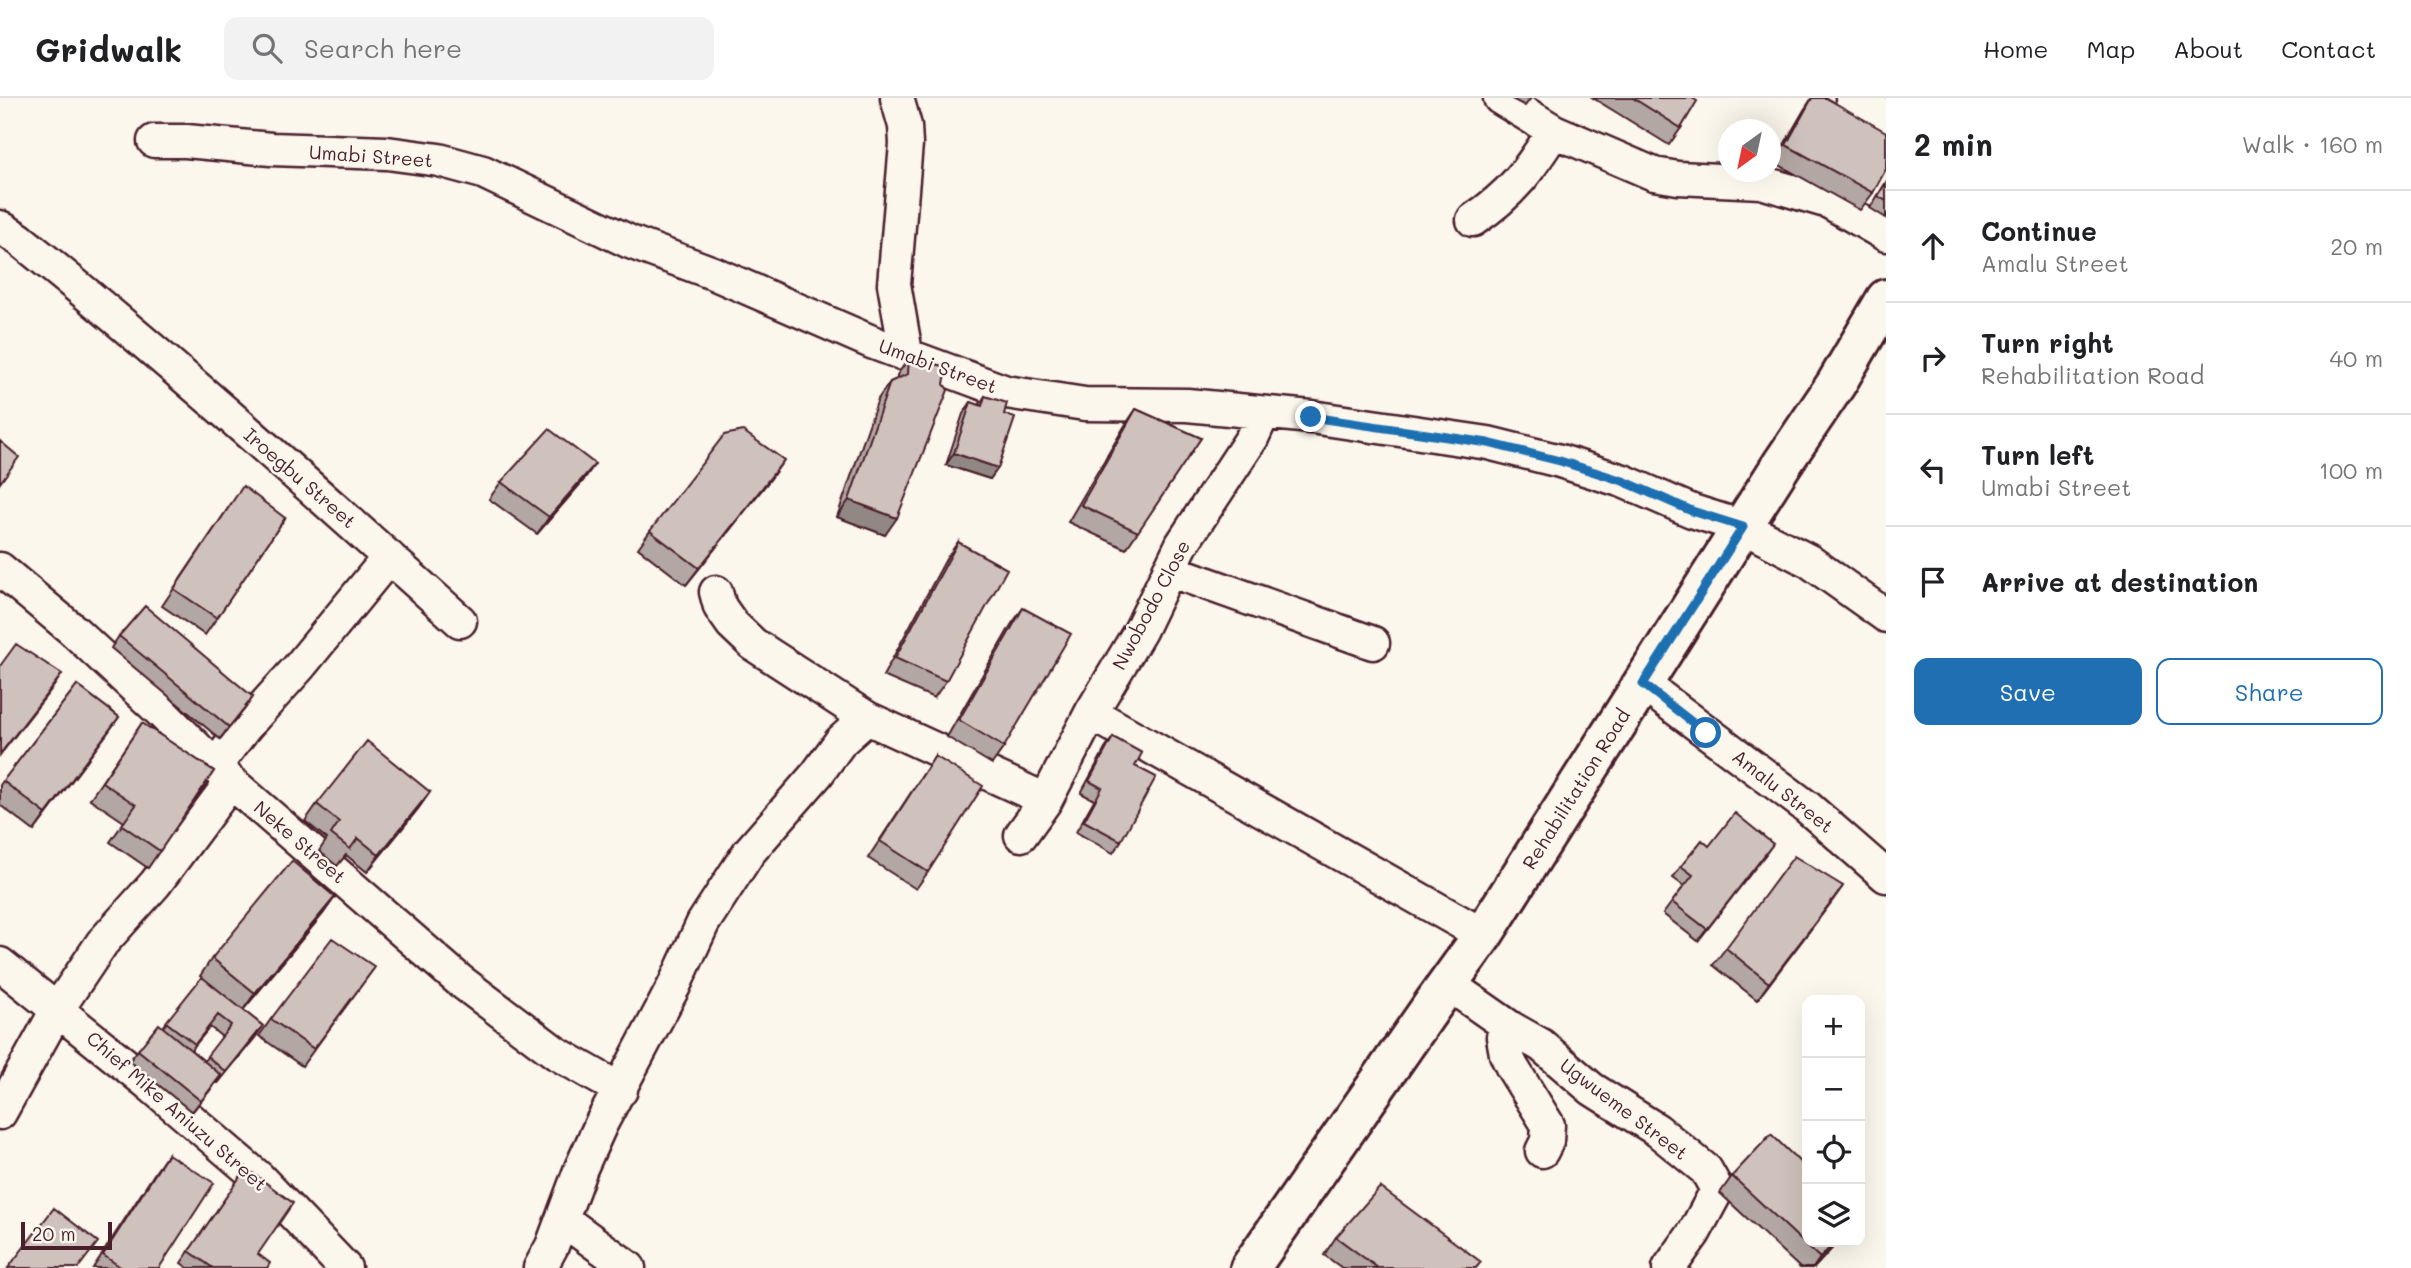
<!DOCTYPE html>
<meta charset="utf-8">
<style>
:root{--surface:#fff;--page:#f2f2f2;--text:#202124;--muted:#757577;--line:#e0e0e0;--accent:#1f6fb2}
body{margin:0;font-family:Mali,sans-serif;background:var(--page);color:var(--text)}
.controls{position:absolute;right:21px;bottom:21px;display:grid;overflow:hidden;border-radius:14px;box-shadow:0 7px 28px #0002}
.controls button{width:63px;height:63px;display:grid;place-items:center;padding:0;border:0;border-bottom:2px solid var(--line);background:var(--surface);color:var(--text);font:35px sans-serif}
.compass{position:absolute;left:1718px;top:21px;width:63px;height:63px;border-radius:50%;background:var(--surface);box-shadow:0 7px 28px #0002;rotate:213deg}
.scale{position:absolute;left:21px;bottom:18px;width:91px;box-sizing:border-box;padding-left:7px;border:4px solid #4a1f2b;border-top:0;font-size:19px;line-height:24px;white-space:nowrap;color:#4a1f2b;-webkit-text-stroke:5px #fbf7ec;paint-order:stroke}
.stop{position:absolute;width:21px;height:21px;margin:-16px;border:5px solid #1f6fb2;border-radius:50%;background:#fff}
.stop.end{background:#1f6fb2;border-color:#fff;box-shadow:0 2px 7px #0008}
.list{margin:0;padding:0;list-style:none}
h2{display:flex;justify-content:space-between;align-items:center;height:91px;margin:0;padding:0 28px;font-size:30px}
h2 small{font-size:23px;font-weight:400;color:var(--muted)}
.list li{display:grid;grid-template-columns:46px 1fr auto;gap:21px;align-items:center;box-sizing:border-box;height:112px;padding:0 28px;border-top:2px solid var(--line)}
.list b{display:block;font-size:26px;white-space:nowrap}
.list p{margin:0;font-size:23px;white-space:nowrap;color:var(--muted)}
.list em{font-size:23px;font-style:normal;color:var(--muted)}
.actions{display:flex;gap:14px;padding:21px 28px}
.actions a{flex:1;padding:16px 0;border:2px solid var(--accent);border-radius:14px;text-align:center;font-size:24px;color:var(--accent)}
.actions .main{background:var(--accent);color:#fff}
.icon{flex:none;width:38px;height:38px;fill:none;stroke:currentColor;stroke-width:2;stroke-linecap:round;stroke-linejoin:round}
.map{position:relative;flex:none;width:1886px;height:1170px;overflow:hidden}
header{display:flex;align-items:center;gap:42px;box-sizing:border-box;height:98px;padding:0 35px;background:var(--surface);border-bottom:2px solid var(--line)}
header strong{font-size:33px}
nav{display:flex;gap:38px;margin-inline-start:auto;font-size:24px}
.search{width:490px;height:63px;background:var(--page);display:flex;align-items:center;gap:18px;box-sizing:border-box;padding:0 24px;border-radius:14px;color:var(--muted);font-size:26px}
main{display:flex}
aside{flex:1;background:var(--surface)}
.map>svg:first-child{display:block}
</style>
<header>
<strong>Gridwalk</strong>
<div class="search"><svg class="icon" aria-label="search" viewBox="0 0 24 24"><circle cx="10" cy="10" r="6"/><path d="M15 15l6 6"/></svg>Search here</div>
<nav><a>Home</a><a>Map</a><a>About</a><a>Contact</a></nav>
</header>
<main>
<div class="map">
<svg width="1886" height="1170" viewBox="0 0 1886 1170">
<rect width="100%" height="100%" fill="#fbf7ec"/>
<filter id="ink" filterUnits="userSpaceOnUse"><feTurbulence type="fractalNoise" baseFrequency=".0143" numOctaves="2"/><feDisplacementMap in="SourceGraphic" scale="14" xChannelSelector="R" yChannelSelector="G"/><feConvolveMatrix kernelMatrix="1 2 1 2 8 2 1 2 1" color-interpolation-filters="sRGB"/></filter>
<g filter="url(#ink)">
<g fill="none" stroke-linecap="round" stroke-linejoin="round">
<defs>
<path id="street" d="M897 0 905 28 906 46 894 186 906 255
M1500 0 1554 33 1654 76 1678 80 1761 84 1829 104 1886 137
M1852 0 1886 18
M154 43H186L271 51 387 55 439 62 483 74 630 144 713 175 874 245 1006 294 1085 306 1187 307 1311 319 1488 345 1560 363 1623 383 1692 413 1743 429 1809 463 1886 518
M1473 122C1512 96 1529 72 1554 33
M0 129 19 141C171 263 315 393 460 523
M0 471 74 533 160 613 231 684 459 882 556 955 621 992
M1169 472 1373 545
M716 494 720 509 732 526 753 546 867 620 1046 702
M1643 586 1807 709 1886 778
M1091 615 1483 837
M215 668 246 628 299 569 389 459
M1021 737 1046 702 1091 615 1140 533 1182 446 1252 340 1263 316
M0 866 148 985 259 1080 345 1170
M1448 886 1511 930 1541 947 1592 991 1657 1032 1706 1072 1715 1088V1096L1694 1135 1669 1170
M1511 930 1503 939 1506 956 1512 969 1548 1027 1547 1043 1542 1053
M0 1015 57 912 102 845 155 786 231 684
M562 1121 629 1170
M540 1170 552 1148 581 1070 601 1026 674 888 703 825 749 754 817 676 841 643 867 620"/>
<path id="secondary" d="M1250 1170 1434 905 1483 837 1782 366 1836 286 1886 201"/>
</defs>
<use href="#street" stroke="#4a1f2b" stroke-width="37"/>
<use href="#secondary" stroke="#4a1f2b" stroke-width="44"/>
<use href="#street" stroke="#fbf7ec" stroke-width="32"/>
<use href="#secondary" stroke="#fbf7ec" stroke-width="38"/>
</g>
<path fill="#b2a7a2" stroke="#4a1f2b" stroke-width="2" fill-rule="evenodd" d="M1510 0H1531L1525 8Z
M1593 0H1692L1681 30 1669 47Z
M1812 0H1826L1873 95 1860 112 1774 64 1804 12Z
M1886 84V120L1870 110Z
M909 260 947 269 885 437 837 419 878 301 890 284 897 281V277Z
M985 298 1004 316 998 370 990 381 946 367 963 316 971 304 979 307Z
M1136 311 1201 340 1126 451 1068 424 1124 329Z
M772 379 686 487 638 450 650 433Z
M583 383 537 436 489 401 501 384Z
M231 406 285 420 205 537 162 508Z
M958 444 946 583 934 600 883 578 946 461Z
M1023 510 1004 649 992 666 947 639 1011 527Z
M119 538 253 599 220 641 111 550Z
M77 587 119 619 34 733 0 707V687Z
M142 625 214 673 148 770 110 744 124 724 90 701Z
M1113 639 1135 668 1121 743 1113 755 1076 734 1094 702 1081 695 1105 651Z
M935 658 928 774 916 791 868 760Z
M430 694 418 711 367 774 346 757 337 768 319 753 327 741 305 723 317 706Z
M1765 757 1698 843 1663 816 1684 788 1673 780 1681 768Z
M1843 788 1757 902 1713 867 1726 850Z
M335 799 323 816 243 912 263 928 218 985 216 984 192 1014 129 963 138 952 163 929 202 879 200 878 212 860ZM210 929 222 939 204 963 191 952Z
M375 869 302 968 259 938 271 921Z
M168 1056 159 1170H93L156 1073Z
M246 1070 258 1156 267 1170H188L181 1165Z
M1732 1078 1807 1144H1838L1814 1170H1800L1720 1095Z
M1336 1139 1476 1170H1342L1324 1157Z"/>
<path fill="#918884" stroke="#4a1f2b" stroke-width="2" d="M954 355 998 370 990 381 946 367Z
M784 362 772 379 686 487 699 470Z
M595 366 583 383 537 436 549 419Z
M849 402 897 420 885 437 837 419Z
M62 576 54 588 0 657V656Z
M253 599 245 611 220 641 229 629Z
M119 619 107 636 34 733 46 716Z
M430 694 418 711 367 774 379 757Z
M1773 746 1765 757 1698 843 1707 831Z
M1843 788 1831 805 1757 902 1769 885Z
M335 799 323 816 243 912 255 895Z
M263 928 255 940 218 985 226 974Z
M221 977 213 989 192 1014 201 1003Z
M1835 1144H1838L1814 1170H1813L1820 1160Z"/>
<path fill="#cfc2bc" stroke="#4a1f2b" stroke-width="2" d="M1633 0H1692L1697 3 1681 30Z
M1812 0H1826L1886 34V71L1873 95 1786 47Z
M1886 85V103L1878 98Z
M909 260 947 269 944 286 948 292 897 420 849 402 890 284 908 276Z
M985 298 1007 305 1004 316 1015 320 998 370 954 355 971 304 982 308Z
M1136 311 1201 340 1138 434 1081 407Z
M549 331 595 366 549 419 501 384Z
M743 333 784 362 699 470 650 433 724 337Z
M0 343 19 359 0 385Z
M243 388 285 420 217 520 174 491Z
M958 444 1007 471 946 583 895 560Z
M145 508 253 599 229 629 119 538Z
M1023 510 1071 536 1004 649 959 622Z
M16 546 62 576 0 656V568Z
M77 587 119 619 46 716 3 683Z
M142 625 214 673 160 753 122 727 136 707 102 684Z
M1113 639 1142 655 1135 668 1156 679 1121 743 1084 723 1102 690 1089 683Z
M367 643 430 694 379 757 358 740 350 751 331 736 339 724 317 706Z
M935 658 983 688 928 774 880 743Z
M1735 715 1773 746 1707 831 1672 804 1693 777 1681 768 1702 742 1709 748Z
M1794 758 1843 788 1769 885 1726 850Z
M292 763 335 799 255 895 212 860Z
M332 840 375 869 314 951 271 921Z
M202 879 263 928 226 974 207 958 231 927 218 917 195 946 166 924Z
M159 926 221 977 201 1003 138 952Z
M1771 1036 1807 1071V1144H1835L1820 1160 1732 1078Z
M168 1056 214 1085 159 1170H122L103 1157Z
M246 1070 293 1105 258 1156 270 1165 267 1170H213L189 1153Z
M1380 1089 1481 1164 1476 1170H1378L1336 1139Z
M54 1110 98 1144 78 1170H8Z"/>
</g>
<g fill="none" stroke-linecap="round" stroke-linejoin="round" filter="url(#ink)">
<path stroke="#1f6fb2" stroke-width="9" d="M1311 319 1488 345 1560 363 1623 383 1692 413 1743 429 1643 586 1706 635"/>
</g>
<g text-anchor="middle" stroke-width="5" stroke-linejoin="round" paint-order="stroke">
<g font-size="19" fill="#4a1f2b" stroke="#fbf7ec">
<text transform="translate(371 58) rotate(4)" y="7">Umabi Street</text>
<text transform="translate(938 268) rotate(20)" y="7">Umabi Street</text>
<text transform="translate(300 380) rotate(41)" y="7">Iroegbu Street</text>
<text transform="translate(1151 507) rotate(-62)" y="7">Nwobodo Close</text>
<text transform="translate(1576 691) rotate(-58)" y="7">Rehabilitation Road</text>
<text transform="translate(1783 693) rotate(38)" y="7">Amalu Street</text>
<text transform="translate(300 744) rotate(41)" y="7">Neke Street</text>
<text transform="translate(1624 1011) rotate(37)" y="7">Ugwueme Street</text>
<text transform="translate(177 1013) rotate(41)" y="7">Chief Mike Aniuzu Street</text>
</g>
</g>
</svg>
<div class="controls">
<button>+</button>
<button>−</button>
<button><svg class="icon" aria-label="locate" viewBox="0 0 24 24"><circle cx="12" cy="12" r="6"/><path d="M12 2v4M12 18v4M2 12h4M18 12h4"/></svg></button>
<button><svg class="icon" aria-label="layers" viewBox="0 0 24 24"><path d="M12 4l9 5-9 5-9-5zM3 14l9 5 9-5"/></svg></button>
</div>
<svg class="compass" viewBox="-18 -18 36 36"><path d="M0-13l5 13h-10z" fill="#e53935"/><path d="M0 13l5-13h-10z" fill="#757577"/></svg>
<div class="scale">20 m</div>
<div class="stop" style="left:1706px;top:635px"></div>
<div class="stop end" style="left:1311px;top:319px"></div>
</div>
<aside>
<h2>2 min<small>Walk · 160 m</small></h2>
<ul class="list">
<li><svg class="icon" aria-label="ahead" viewBox="0 0 24 24"><path d="M12 20V5M6 11l6-6 6 6"/></svg><div><b>Continue</b><p>Amalu Street</p></div><em>20 m</em></li>
<li><svg class="icon" aria-label="right" viewBox="0 0 24 24"><path d="M7 20v-9h11M14 6l5 5-5 5"/></svg><div><b>Turn right</b><p>Rehabilitation Road</p></div><em>40 m</em></li>
<li><svg class="icon" aria-label="left" viewBox="0 0 24 24"><path d="M17 20v-9H6M10 6l-5 5 5 5"/></svg><div><b>Turn left</b><p>Umabi Street</p></div><em>100 m</em></li>
<li><svg class="icon" aria-label="arrive" viewBox="0 0 24 24"><path d="M6 21V4h12l-3 4 3 4H6"/></svg><div><b>Arrive at destination</b></div></li>
</ul>
<div class="actions"><a class="main">Save</a><a>Share</a></div>
</aside>
</main>
